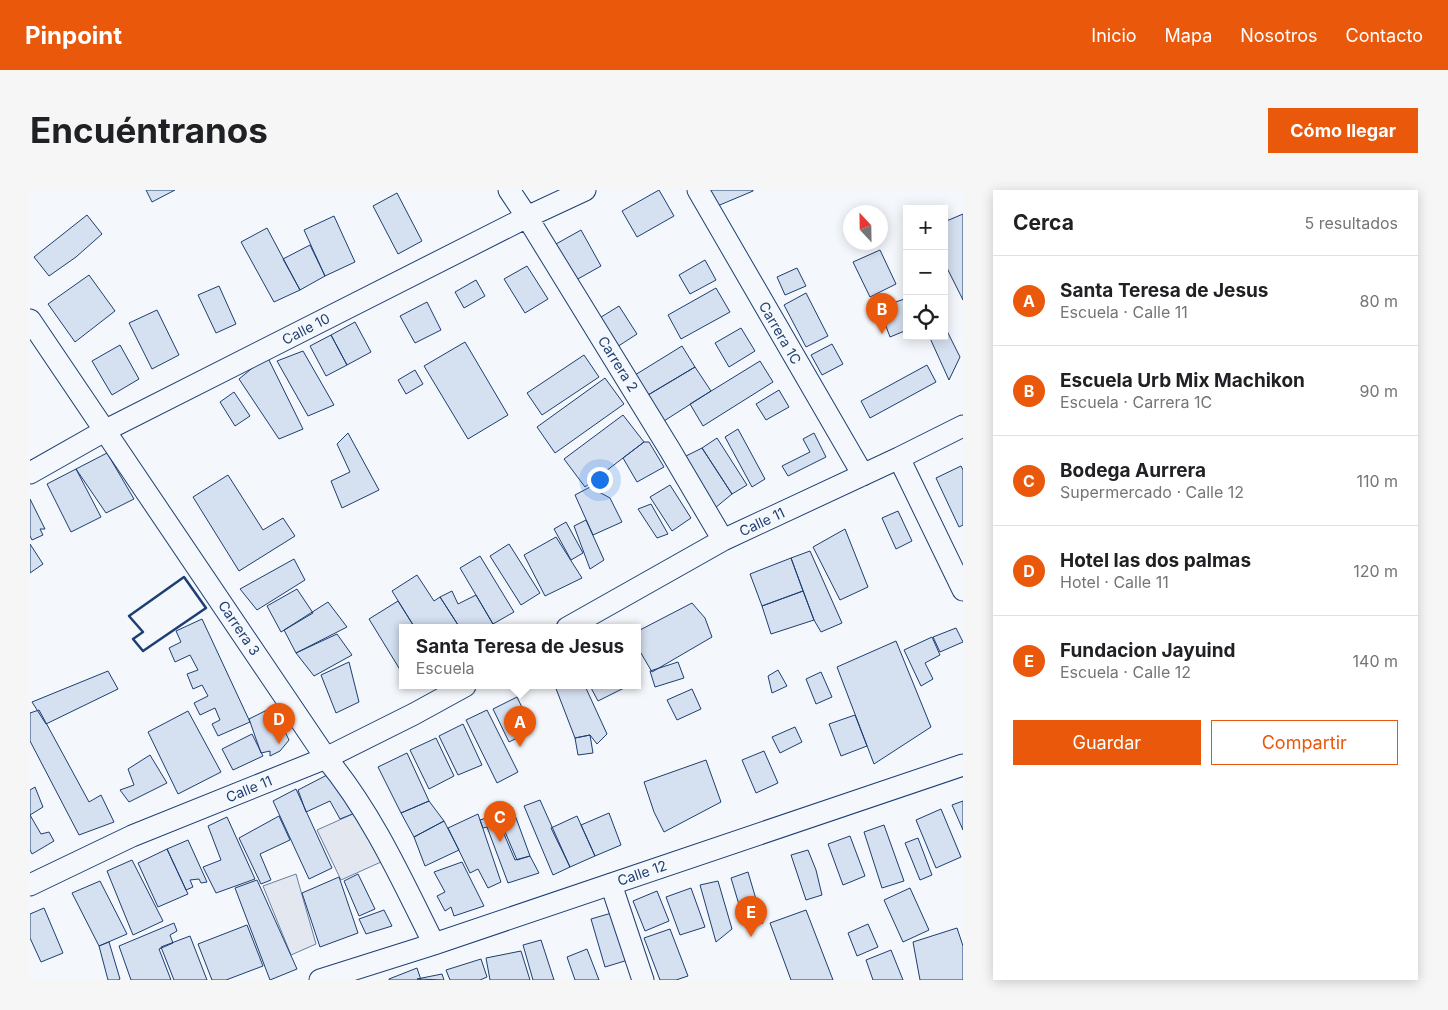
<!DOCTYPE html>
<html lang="es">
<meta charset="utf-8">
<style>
:root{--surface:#fff;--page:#f6f6f6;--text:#202124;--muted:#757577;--line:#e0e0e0;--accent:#ea580c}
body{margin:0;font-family:Inter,sans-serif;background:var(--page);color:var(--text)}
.controls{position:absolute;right:15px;top:15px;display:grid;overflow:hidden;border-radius:0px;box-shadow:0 2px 12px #0003}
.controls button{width:45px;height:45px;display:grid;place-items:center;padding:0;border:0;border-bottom:1px solid var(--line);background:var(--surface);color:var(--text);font:25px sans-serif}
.compass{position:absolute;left:813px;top:15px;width:45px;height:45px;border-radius:50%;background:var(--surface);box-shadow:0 2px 12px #0003;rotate:338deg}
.you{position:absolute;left:569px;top:289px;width:18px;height:18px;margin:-12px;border:4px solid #fff;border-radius:50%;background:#1a73e8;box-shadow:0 0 0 8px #1a73e833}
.badge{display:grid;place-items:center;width:32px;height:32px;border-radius:50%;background:var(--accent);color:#fff;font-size:16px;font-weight:700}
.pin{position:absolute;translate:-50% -41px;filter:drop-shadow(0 1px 2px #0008)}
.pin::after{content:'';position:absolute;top:26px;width:18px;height:15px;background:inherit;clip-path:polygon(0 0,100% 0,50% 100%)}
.popup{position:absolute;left:369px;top:434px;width:242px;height:65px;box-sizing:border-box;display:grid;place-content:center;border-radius:0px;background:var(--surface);filter:drop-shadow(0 1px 4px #0005);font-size:16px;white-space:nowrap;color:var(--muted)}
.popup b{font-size:19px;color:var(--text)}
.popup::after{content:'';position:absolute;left:50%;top:100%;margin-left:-10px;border:10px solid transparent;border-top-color:var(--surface)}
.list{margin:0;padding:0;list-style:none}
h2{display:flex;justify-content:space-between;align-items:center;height:65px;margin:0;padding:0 20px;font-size:21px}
h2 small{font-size:16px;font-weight:400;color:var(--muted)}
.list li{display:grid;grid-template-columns:32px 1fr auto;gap:15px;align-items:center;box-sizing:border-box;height:90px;padding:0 20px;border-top:1px solid var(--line)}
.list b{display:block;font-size:19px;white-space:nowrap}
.list p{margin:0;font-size:16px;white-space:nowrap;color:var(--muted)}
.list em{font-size:16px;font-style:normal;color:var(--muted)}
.actions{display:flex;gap:10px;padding:15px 20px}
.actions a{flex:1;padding:11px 0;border:1px solid var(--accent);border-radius:0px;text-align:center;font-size:18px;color:var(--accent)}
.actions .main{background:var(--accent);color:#fff}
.icon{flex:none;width:28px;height:28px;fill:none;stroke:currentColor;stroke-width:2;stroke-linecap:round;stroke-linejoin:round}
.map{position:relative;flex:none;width:933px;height:790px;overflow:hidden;border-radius:0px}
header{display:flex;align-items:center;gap:30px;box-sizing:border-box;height:70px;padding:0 25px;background:var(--accent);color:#fff}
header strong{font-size:24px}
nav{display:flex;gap:28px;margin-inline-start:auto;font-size:18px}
.intro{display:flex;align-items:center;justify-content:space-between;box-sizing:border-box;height:120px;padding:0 30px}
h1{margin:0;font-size:35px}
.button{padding:12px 22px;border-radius:0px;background:var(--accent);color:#fff;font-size:18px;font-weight:700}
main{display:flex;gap:30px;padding:0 30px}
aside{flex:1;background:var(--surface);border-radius:0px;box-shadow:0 2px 12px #0003}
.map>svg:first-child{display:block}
</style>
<header>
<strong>Pinpoint</strong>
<nav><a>Inicio</a><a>Mapa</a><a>Nosotros</a><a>Contacto</a></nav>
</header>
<div class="intro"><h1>Encuéntranos</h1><a class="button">Cómo llegar</a></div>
<main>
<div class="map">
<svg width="933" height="790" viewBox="0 0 933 790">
<rect width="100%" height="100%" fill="#f4f7fb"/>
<path fill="#e3e8f0" stroke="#687fa3" d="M325 623 351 672 311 690 287 640Z
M266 684 286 754 261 765 233 696Z"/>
<path fill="#d5e0f0" stroke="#1d3f73" d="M116 0H145L122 12Z
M629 0 644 26 607 47 592 21Z
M678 0H723V1L685 17Z
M367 3 392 51 368 64 343 16Z
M933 24V110L914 72V32Z
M57 25 72 44 46 67 19 86 4 67Z
M304 26 325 72 295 86 274 40Z
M237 38 270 100 244 112 211 52Z
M551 40 571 76 546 90 526 54Z
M280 55 295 86 270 100 253 69Z
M850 60 866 94 840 107 823 72Z
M675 70 686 90 660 104 649 85Z
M497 76 518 109 495 123 474 89Z
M767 78 776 96 755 105 747 87Z
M59 85 85 121 45 152 18 114Z
M446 90 455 106 434 118 425 102Z
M189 96 206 134 186 143 168 105Z
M686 98 700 122 651 149 638 125Z
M776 103 798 146 776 157 754 115Z
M877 108V140L860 147 849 118Z
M397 112 411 140 385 153 370 126Z
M589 116 607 144 587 157 568 129Z
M127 120 149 165 122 179 99 133Z
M325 132 341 162 317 175 301 145Z
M914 135 930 167 919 190 899 146H914Z
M711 138 725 161 699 177 685 153Z
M301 145 317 175 296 186 280 156Z
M435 152 478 225 438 249 394 176Z
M802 154 813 174 792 185 781 165Z
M90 155 109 189 82 205 62 171Z
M652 156 665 177 618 205 605 185Z
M273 161 304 215 278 226 247 171Z
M554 165 569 187 512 225 497 203Z
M237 166 273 239 249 249 209 189Z
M730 171 743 192 673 236 660 214Z
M897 175 906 192 840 228 831 211Z
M665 177 681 201 634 231 618 205Z
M385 180 393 194 376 204 368 190Z
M575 188 594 214 525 263 507 237Z
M749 200 759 217 736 230 726 214Z
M204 202 220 226 205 236 190 212Z
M593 225 614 252 555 297 534 269Z
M708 239 735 289 722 297 695 247Z
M318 243 349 300 312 318 301 291 320 282 307 254Z
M784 243 796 267 758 286 752 276 780 262 773 249Z
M687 248 717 295 702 304 672 258Z
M614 252H619L634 277 607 292 593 268Z
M672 258 702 304 685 318 656 266Z
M77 263 104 309 76 323 46 279Z
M931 276 933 280V335L929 337 906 288Z
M46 279 71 327 41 342 17 294Z
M198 285 233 340 253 328 265 346 209 381 163 307Z
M640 295 661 328 642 341 620 307Z
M560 297 580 308 592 332 563 345 545 305Z
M0 309 15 339H10L13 345 2 350 0 346Z
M621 314 638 344 627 348 608 319Z
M868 321 882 351 866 359 852 328Z
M556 330 574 370 560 379 544 336Z
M536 332 553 363 541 370 524 339Z
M815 339 838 397 810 410 783 357Z
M526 347 552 388 515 406 494 365Z
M0 354 13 374 0 383Z
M479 354 510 403 491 415 460 366Z
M780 361 812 433 791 442 784 430 761 368Z
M450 366 484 422 463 434 430 378Z
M761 368 773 401 732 416 720 384Z
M264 369 275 390 227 420 210 399Z
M387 385 404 411 410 407 430 438H385L362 401Z
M267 399 283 423 251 442 237 416Z
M422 401 428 414 446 405 463 434 457 438H430L410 407Z
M773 401 784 430 741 444 732 416Z
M368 411 385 438H372V483L339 429Z
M298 412 317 437 266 463 254 440Z
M662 413 675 428 682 447 622 482 608 458V441Z
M172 429 220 532 188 546 182 534 190 530 185 518 170 525 164 513 178 506 172 495 163 499 157 484 168 480 160 465 145 472 139 458 151 452 146 441Z
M926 438 933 452 910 462 903 447Z
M307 444 322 465 284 486 266 463Z
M902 447 910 465 895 473 903 489 891 496 874 460Z
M866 451 901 537 844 574 807 477Z
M319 472 329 512 306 523 291 485Z
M648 472 654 488 625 497 620 481Z
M748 480 757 496 742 503 738 486Z
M78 481 88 499 16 534 2 512Z
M791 482 802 507 786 514 776 489Z
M525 496H555L577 544 567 554 560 545 545 548Z
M560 496H598L568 511Z
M662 499 671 519 647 530 637 510Z
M487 507 503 540 479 552 463 519Z
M243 517 259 550 250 561 240 566V561L231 563 219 529Z
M9 520 59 612 71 605 84 632 49 645 0 551V523Z
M457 520 488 582 467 593 436 530Z
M158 521 191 582 148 604 118 542Z
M825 525 837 556 811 566 799 534Z
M433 534 452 575 428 585 409 546Z
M765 537 772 552 750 563 742 547Z
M222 544 233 566 203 580 192 559Z
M560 545 563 563 548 565 545 548Z
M406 548 424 586 399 599 380 560Z
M734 561 748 593 726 603 712 570Z
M377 563 399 611 371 623 348 577Z
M120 565 137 593 99 612 90 600 104 595 98 579Z
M676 570 691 612 634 642 624 622 614 592Z
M297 585 325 623 310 629 300 611 276 622 268 600Z
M5 597 13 617 0 625V600Z
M266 599 302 678 279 689 243 611Z
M510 610 540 677 523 685 494 616Z
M399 611 414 631 384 647 371 623Z
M933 611V640L922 615Z
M482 617 500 666 487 670 467 623Z
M911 619 931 667 906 678 886 630Z
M579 623 591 655 565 666 551 635Z
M448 624 471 692 458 698 448 679 440 683 418 638Z
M0 625 11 644 19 642 24 651 2 664 0 660Z
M466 625 485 670 500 666 509 683 478 693 457 637 453 638 450 630Z
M249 626 260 650 230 664 241 690 231 694 209 648Z
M547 626 565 666 540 677 521 638Z
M197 627 225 689 186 703 173 677 191 670 178 636Z
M414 631 429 660 395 676 384 647Z
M854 635 874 691 852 698 834 642Z
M820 646 835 686 813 695 798 654Z
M888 648 902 685 890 690 875 653Z
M158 650 177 692 171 693 169 689 160 690 163 697 156 700 137 659Z
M137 659 158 704 128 717 108 673Z
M778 660 786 680 792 705 776 710 761 665Z
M102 670 133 731 103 745 77 681Z
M432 672 454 716 424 726 421 717 415 721 407 706 415 702 404 682Z
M718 682 733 733 716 738 701 688Z
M328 684 345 719 329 726 314 691Z
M309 687 328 743 290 757 272 703Z
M227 690 267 779 240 790 205 698Z
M70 691 97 744 69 756 42 703Z
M688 691 702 739 686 752 670 695Z
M661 698 675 737 650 745 636 707Z
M880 698 899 740 873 752 854 710Z
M627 701 639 731 615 741 603 711Z
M14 718 33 763 11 772 0 748V724Z
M354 720 362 736 336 744 329 729Z
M776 720 803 790H761L740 733Z
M585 722 598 770 575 777 561 729Z
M144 733 147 741 140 745 143 753 129 759 141 790H101L89 756Z
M838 734 848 757 827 766 818 743Z
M217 735 233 776 196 790H182L168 754Z
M927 738 933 756V790H890L883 752Z
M640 739 658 786 646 790H630L614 748Z
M160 746 177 790H144L131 757Z
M511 750 524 790H503L493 755Z
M79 752 90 789 88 790H78L69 756Z
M557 759 569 790H545L537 767Z
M861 760 873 790H843L836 770Z
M491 761 500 790H460L456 768Z
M451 769 457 787 450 790H420L416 780Z
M387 778 391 790H359V789Z
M412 784 414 790 387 789Z"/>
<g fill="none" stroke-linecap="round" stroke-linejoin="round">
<defs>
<path id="minor" d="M479 0 497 27 640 260 693 350
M668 0 833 285
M0 130 296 568C342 623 372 690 404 754
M869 268 933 400
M0 283 76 240 497 27 555 0
M537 438 693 350 869 268 933 236
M581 694 613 790
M0 695 102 646 296 568 384 524 435 496
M290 790 404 754 933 575"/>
</defs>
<use href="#minor" stroke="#1d3f73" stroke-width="23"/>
<use href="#minor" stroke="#f4f7fb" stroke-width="21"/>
<path stroke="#1d3f73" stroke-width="2.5" d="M154 387 176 418 113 461 103 449 113 442 99 426Z"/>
</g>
<g text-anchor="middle" stroke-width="4" stroke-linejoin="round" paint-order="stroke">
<g font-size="14" fill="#1d3f73" stroke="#f4f7fb">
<text transform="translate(276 139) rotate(-27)" y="5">Calle 10</text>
<text transform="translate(750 143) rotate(60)" y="5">Carrera 1C</text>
<text transform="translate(588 174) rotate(58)" y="5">Carrera 2</text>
<text transform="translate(732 332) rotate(-25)" y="5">Calle 11</text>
<text transform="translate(209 438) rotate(56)" y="5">Carrera 3</text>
<text transform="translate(219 599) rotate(-22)" y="5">Calle 11</text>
<text transform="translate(612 683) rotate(-19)" y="5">Calle 12</text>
</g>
</g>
</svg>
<div class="controls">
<button>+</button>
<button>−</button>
<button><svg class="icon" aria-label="locate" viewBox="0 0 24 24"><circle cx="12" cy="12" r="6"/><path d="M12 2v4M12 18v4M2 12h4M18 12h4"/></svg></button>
</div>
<svg class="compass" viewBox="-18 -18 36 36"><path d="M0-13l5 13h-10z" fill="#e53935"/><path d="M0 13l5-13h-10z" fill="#757577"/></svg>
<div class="you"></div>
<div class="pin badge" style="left:490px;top:557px">A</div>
<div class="popup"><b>Santa Teresa de Jesus</b>Escuela</div>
<div class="pin badge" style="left:852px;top:144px">B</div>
<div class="pin badge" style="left:470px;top:652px">C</div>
<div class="pin badge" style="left:249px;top:554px">D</div>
<div class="pin badge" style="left:721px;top:747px">E</div>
</div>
<aside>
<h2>Cerca<small>5 resultados</small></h2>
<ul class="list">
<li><span class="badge">A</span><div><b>Santa Teresa de Jesus</b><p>Escuela · Calle 11</p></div><em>80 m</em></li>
<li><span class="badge">B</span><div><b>Escuela Urb Mix Machikon</b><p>Escuela · Carrera 1C</p></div><em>90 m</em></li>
<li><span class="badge">C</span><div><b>Bodega Aurrera</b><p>Supermercado · Calle 12</p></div><em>110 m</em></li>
<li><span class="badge">D</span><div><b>Hotel las dos palmas</b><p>Hotel · Calle 11</p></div><em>120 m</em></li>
<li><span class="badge">E</span><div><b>Fundacion Jayuind</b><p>Escuela · Calle 12</p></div><em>140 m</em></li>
</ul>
<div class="actions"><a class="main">Guardar</a><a>Compartir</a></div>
</aside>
</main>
